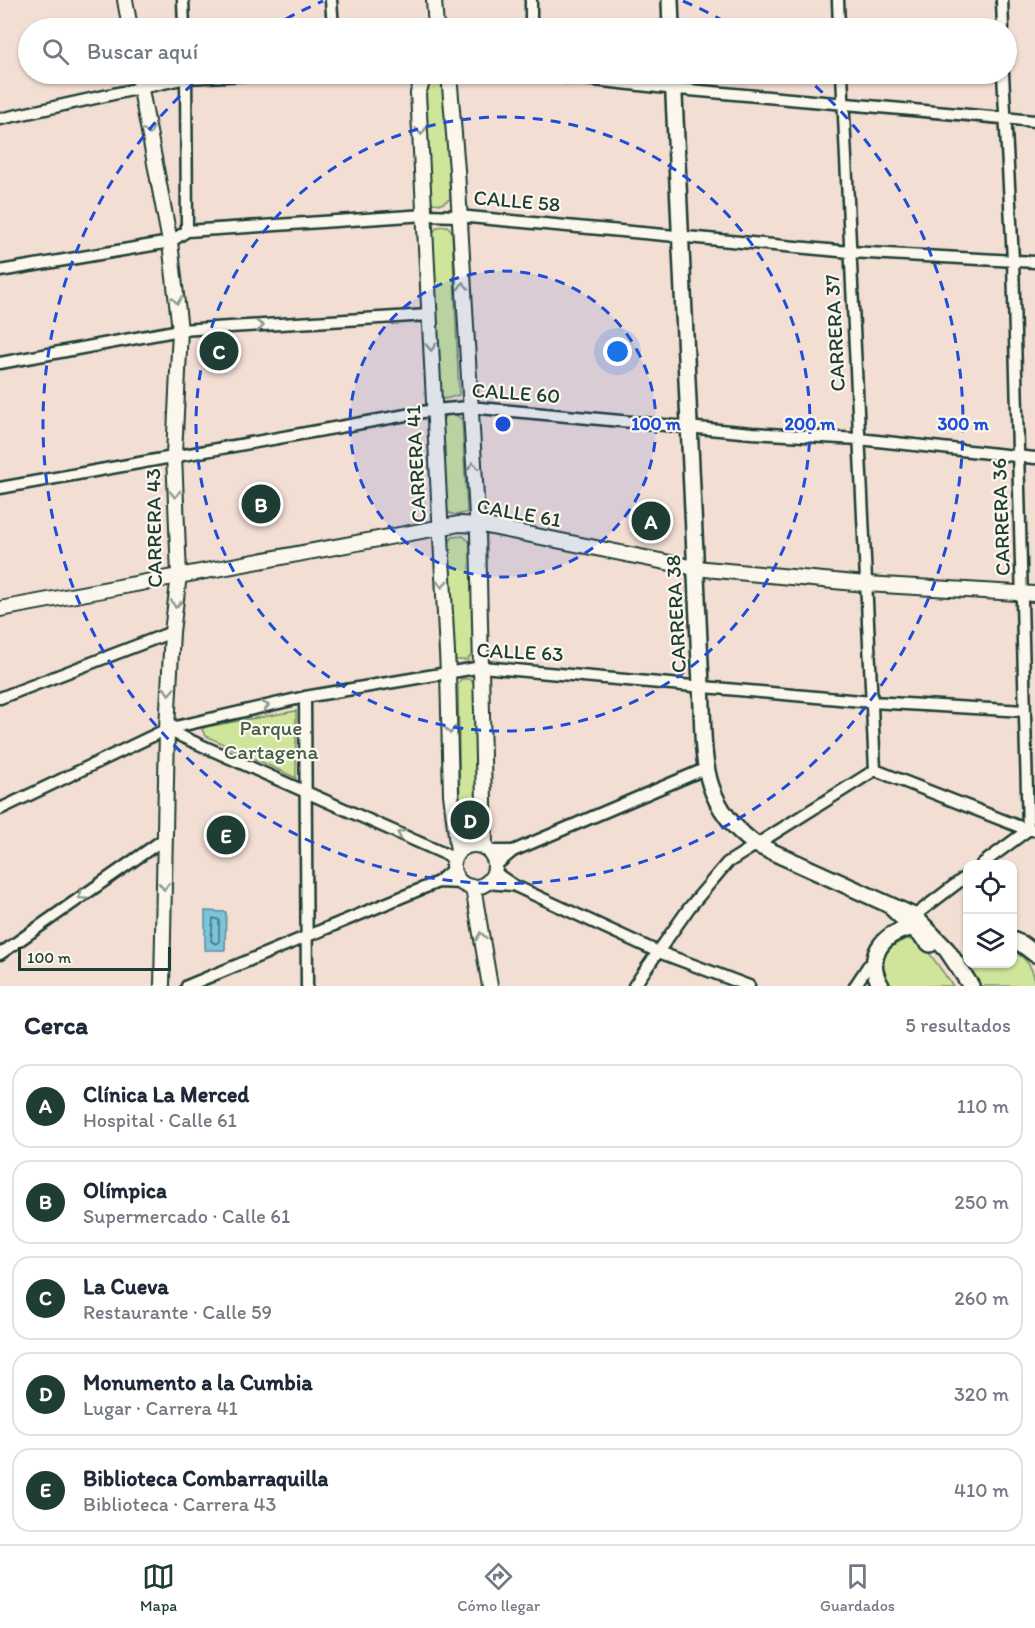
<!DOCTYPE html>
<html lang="es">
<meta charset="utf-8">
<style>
:root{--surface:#fff;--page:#f2f2f3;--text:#1f2937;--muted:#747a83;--line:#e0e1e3;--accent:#1f3d34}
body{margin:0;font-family:Itim,sans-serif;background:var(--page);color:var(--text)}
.controls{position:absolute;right:18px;bottom:18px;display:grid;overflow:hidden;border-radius:12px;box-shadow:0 2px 4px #0004}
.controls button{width:54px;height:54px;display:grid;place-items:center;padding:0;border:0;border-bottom:2px solid var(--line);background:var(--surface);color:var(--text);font:30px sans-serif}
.scale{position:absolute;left:18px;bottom:15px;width:153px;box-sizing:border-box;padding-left:6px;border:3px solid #1f3d34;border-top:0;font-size:16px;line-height:21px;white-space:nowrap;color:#1f3d34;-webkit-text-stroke:4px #fbf7ec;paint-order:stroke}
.you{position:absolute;left:618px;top:352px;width:21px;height:21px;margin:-15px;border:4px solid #fff;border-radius:50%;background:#1a73e8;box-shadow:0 0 0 9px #1a73e833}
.badge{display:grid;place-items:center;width:39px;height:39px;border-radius:50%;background:var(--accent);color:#fff;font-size:20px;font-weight:700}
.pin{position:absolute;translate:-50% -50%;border:3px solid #fff;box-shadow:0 2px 6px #0006}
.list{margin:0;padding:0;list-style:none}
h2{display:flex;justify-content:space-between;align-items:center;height:78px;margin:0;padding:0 24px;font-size:26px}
h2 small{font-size:20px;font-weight:400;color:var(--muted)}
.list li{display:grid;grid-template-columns:39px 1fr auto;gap:18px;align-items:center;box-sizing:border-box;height:84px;margin:0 12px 12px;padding:0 12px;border:2px solid var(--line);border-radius:18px}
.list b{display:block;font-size:22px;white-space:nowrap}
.list p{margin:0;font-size:20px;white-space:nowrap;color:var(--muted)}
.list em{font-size:20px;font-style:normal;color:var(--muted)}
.icon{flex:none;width:33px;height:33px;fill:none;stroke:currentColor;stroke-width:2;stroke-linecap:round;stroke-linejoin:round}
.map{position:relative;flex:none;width:1035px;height:986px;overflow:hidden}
.search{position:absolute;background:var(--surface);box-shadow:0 2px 4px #0004;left:18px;right:18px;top:18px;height:66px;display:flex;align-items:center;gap:15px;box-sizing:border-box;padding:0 21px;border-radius:33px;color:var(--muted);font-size:22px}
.sheet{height:558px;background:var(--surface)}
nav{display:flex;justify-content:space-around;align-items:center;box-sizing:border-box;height:84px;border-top:2px solid var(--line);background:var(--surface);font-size:16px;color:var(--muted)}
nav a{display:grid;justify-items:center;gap:3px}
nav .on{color:var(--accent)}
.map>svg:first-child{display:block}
</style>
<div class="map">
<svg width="1035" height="986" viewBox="0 0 1035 986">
<rect width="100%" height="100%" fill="#f3ded4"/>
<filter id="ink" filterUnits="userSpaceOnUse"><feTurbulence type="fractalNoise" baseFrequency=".0167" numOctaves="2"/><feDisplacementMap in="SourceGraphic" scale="12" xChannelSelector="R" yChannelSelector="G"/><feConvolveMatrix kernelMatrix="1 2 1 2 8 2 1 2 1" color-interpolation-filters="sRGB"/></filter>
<g filter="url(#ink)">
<path fill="#cfe59a" stroke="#779167" stroke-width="1.5" d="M439 82 446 88 450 199 442 204 433 203 429 196 424 93 430 83Z
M447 226 452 231 459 395 445 399 440 395 432 234 437 227Z
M447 414 456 415 462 420 467 512C459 515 452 517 446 510L442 421Z
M463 536 470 542 474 652 467 660H456L451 654 447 548 452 537Z
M461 679H470L476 686 479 823 470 828 462 825 460 815 458 685Z
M296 711V778L206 736 202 730 205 727Z
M907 939 922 943 953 986H890C868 969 887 945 907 939Z
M1013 952C1027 957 1035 971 1035 986H979L969 969V964L1012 963Z"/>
<path fill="#7bc4dc" stroke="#568e99" stroke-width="1.5" d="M205 911 226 912 225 950H205Z"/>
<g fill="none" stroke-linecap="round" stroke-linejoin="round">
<path stroke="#447377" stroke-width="1.5" d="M213 918 219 920V941L216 944 211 941Z"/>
<defs>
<path id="minor" d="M183 0 184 28
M331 0 333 28
M531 0V28
M838 0 839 28
M1002 0 1003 28
M186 74 187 231
M539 74 667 88 1035 121
M842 74 875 770
M0 119 186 78 269 74
M0 271 170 242 187 231 425 215 458 216 850 252 1035 262
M0 363 180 330 429 315
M0 488 434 410 469 407 752 433 859 439 1035 458
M305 697 307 986
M0 698 172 632
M167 730 454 858
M0 809 167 729 305 697 482 667 872 702 1024 711
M489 851H513
M982 864 1028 830 1013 260 1003 74
M495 866 513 851 707 768
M494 872 513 885 656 951 749 986
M438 882 462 883
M486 883 512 885
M914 916 968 875
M0 954 164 839
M187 986 438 882 453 869
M634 986 689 908 727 863 875 770 1028 830H1035
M855 986 868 966"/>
<path id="tertiary" d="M125 0 130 28
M434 0 436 28
M138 74 170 242 180 330 174 455 179 575 172 632 167 729 162 986
M425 74 418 93 448 672 451 794 458 852
M449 74 457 170 478 533 485 848
M0 609 459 524 482 525 695 568 866 584 1035 594
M453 866a21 21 0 1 1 42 0a21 21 0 1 1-42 0Z
M473 887 490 986"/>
<path id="secondary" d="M670 0 671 28
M673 74 701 685C705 751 696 801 755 844L914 916 947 950 971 986
M893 909 930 944
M1012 940 1022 944 1035 954
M881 986C864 958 882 933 911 928"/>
</defs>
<use href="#minor" stroke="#1f3d34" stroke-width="15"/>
<use href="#tertiary" stroke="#1f3d34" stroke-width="18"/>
<use href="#secondary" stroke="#1f3d34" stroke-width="20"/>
<use href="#minor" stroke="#fbf7ec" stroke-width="10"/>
<use href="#tertiary" stroke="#fbf7ec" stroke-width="14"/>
<use href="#secondary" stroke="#fbf7ec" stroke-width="15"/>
</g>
<defs><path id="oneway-chevron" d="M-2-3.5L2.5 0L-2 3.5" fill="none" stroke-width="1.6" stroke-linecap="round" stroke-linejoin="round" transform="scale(1.5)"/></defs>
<g stroke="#8d9a90">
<use href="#oneway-chevron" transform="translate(149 131) rotate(79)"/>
<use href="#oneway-chevron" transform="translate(421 131) rotate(87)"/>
<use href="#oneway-chevron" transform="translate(463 286) rotate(-94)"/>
<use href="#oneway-chevron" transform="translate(177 300) rotate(83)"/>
<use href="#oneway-chevron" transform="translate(260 326) rotate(-4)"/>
<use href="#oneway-chevron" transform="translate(431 347) rotate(87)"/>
<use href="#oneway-chevron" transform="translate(473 466) rotate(-94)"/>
<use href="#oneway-chevron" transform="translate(175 494) rotate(88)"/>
<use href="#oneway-chevron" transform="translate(442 584) rotate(88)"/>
<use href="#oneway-chevron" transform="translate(176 604) rotate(97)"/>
<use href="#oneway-chevron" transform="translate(169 691) rotate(93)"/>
<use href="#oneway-chevron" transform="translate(265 706) rotate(-13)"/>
<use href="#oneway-chevron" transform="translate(450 730) rotate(88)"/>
<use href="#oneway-chevron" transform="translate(401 834) rotate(-155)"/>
<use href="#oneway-chevron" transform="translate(164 886) rotate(91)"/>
<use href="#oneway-chevron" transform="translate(82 896) rotate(145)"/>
<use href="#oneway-chevron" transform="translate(481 936) rotate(-100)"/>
</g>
</g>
<circle cx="503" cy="424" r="153" fill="#1d4ed8" fill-opacity=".12"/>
<g fill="none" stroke="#1d4ed8" stroke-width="3" stroke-dasharray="10 8">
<circle cx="503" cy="424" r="153"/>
<circle cx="503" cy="424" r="307"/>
<path d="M270 28A460 460 0 0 1 323 1M683 1A460 460 0 0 1 736 28M802 74A460 460 0 1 1 204 74"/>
</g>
<g text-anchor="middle" stroke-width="4.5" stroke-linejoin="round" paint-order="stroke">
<g font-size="21" fill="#1f3d34" stroke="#fbf7ec">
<text transform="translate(517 201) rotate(5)" y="7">CALLE 58</text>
<text transform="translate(835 333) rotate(-93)" y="7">CARRERA 37</text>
<text transform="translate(516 393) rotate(4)" y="7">CALLE 60</text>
<text transform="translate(416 464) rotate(-93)" y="7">CARRERA 41</text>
<text transform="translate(519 513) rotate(10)" y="7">CALLE 61</text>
<text transform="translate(1001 517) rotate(-92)" y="7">CARRERA 36</text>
<text transform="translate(154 528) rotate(-91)" y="7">CARRERA 43</text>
<text transform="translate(676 614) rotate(-93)" y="7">CARRERA 38</text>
<text transform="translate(520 652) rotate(3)" y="7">CALLE 63</text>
</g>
<g font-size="21" fill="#425f48" stroke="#fbf7ec">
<text x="271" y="735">Parque<tspan x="271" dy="24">Cartagena</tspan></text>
</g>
</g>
<circle cx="503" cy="424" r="9" fill="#1d4ed8" stroke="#fbf7ec" stroke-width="3"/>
<g font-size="18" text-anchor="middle" font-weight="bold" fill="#1d4ed8" stroke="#fbf7ec" stroke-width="4.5" stroke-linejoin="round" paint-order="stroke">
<text x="656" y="430">100 m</text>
<text x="810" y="430">200 m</text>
<text x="963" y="430">300 m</text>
</g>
</svg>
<div class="controls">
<button><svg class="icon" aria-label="locate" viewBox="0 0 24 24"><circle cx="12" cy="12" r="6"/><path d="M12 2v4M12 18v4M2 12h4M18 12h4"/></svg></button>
<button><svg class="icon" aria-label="layers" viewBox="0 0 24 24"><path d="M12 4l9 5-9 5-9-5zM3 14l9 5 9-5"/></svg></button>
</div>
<div class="scale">100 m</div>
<div class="you"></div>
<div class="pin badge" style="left:651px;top:521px">A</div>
<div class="pin badge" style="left:261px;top:504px">B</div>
<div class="pin badge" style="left:219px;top:351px">C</div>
<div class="pin badge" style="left:470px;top:820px">D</div>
<div class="pin badge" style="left:226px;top:835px">E</div>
<div class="search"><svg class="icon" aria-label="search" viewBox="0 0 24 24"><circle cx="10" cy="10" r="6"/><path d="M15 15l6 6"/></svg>Buscar aquí</div>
</div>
<section class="sheet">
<h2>Cerca<small>5 resultados</small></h2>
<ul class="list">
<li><span class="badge">A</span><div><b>Clínica La Merced</b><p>Hospital · Calle 61</p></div><em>110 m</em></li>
<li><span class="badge">B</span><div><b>Olímpica</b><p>Supermercado · Calle 61</p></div><em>250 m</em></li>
<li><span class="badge">C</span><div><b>La Cueva</b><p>Restaurante · Calle 59</p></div><em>260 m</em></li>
<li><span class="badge">D</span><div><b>Monumento a la Cumbia</b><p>Lugar · Carrera 41</p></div><em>320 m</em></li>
<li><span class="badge">E</span><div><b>Biblioteca Combarraquilla</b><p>Biblioteca · Carrera 43</p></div><em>410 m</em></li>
</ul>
</section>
<nav>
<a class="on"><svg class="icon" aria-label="map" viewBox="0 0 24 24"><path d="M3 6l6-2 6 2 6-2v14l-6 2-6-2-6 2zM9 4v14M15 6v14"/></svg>Mapa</a>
<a><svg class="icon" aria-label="directions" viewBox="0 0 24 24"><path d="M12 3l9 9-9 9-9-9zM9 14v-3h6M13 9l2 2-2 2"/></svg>Cómo llegar</a>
<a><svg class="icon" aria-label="saved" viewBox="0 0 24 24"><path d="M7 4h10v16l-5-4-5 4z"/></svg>Guardados</a>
</nav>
